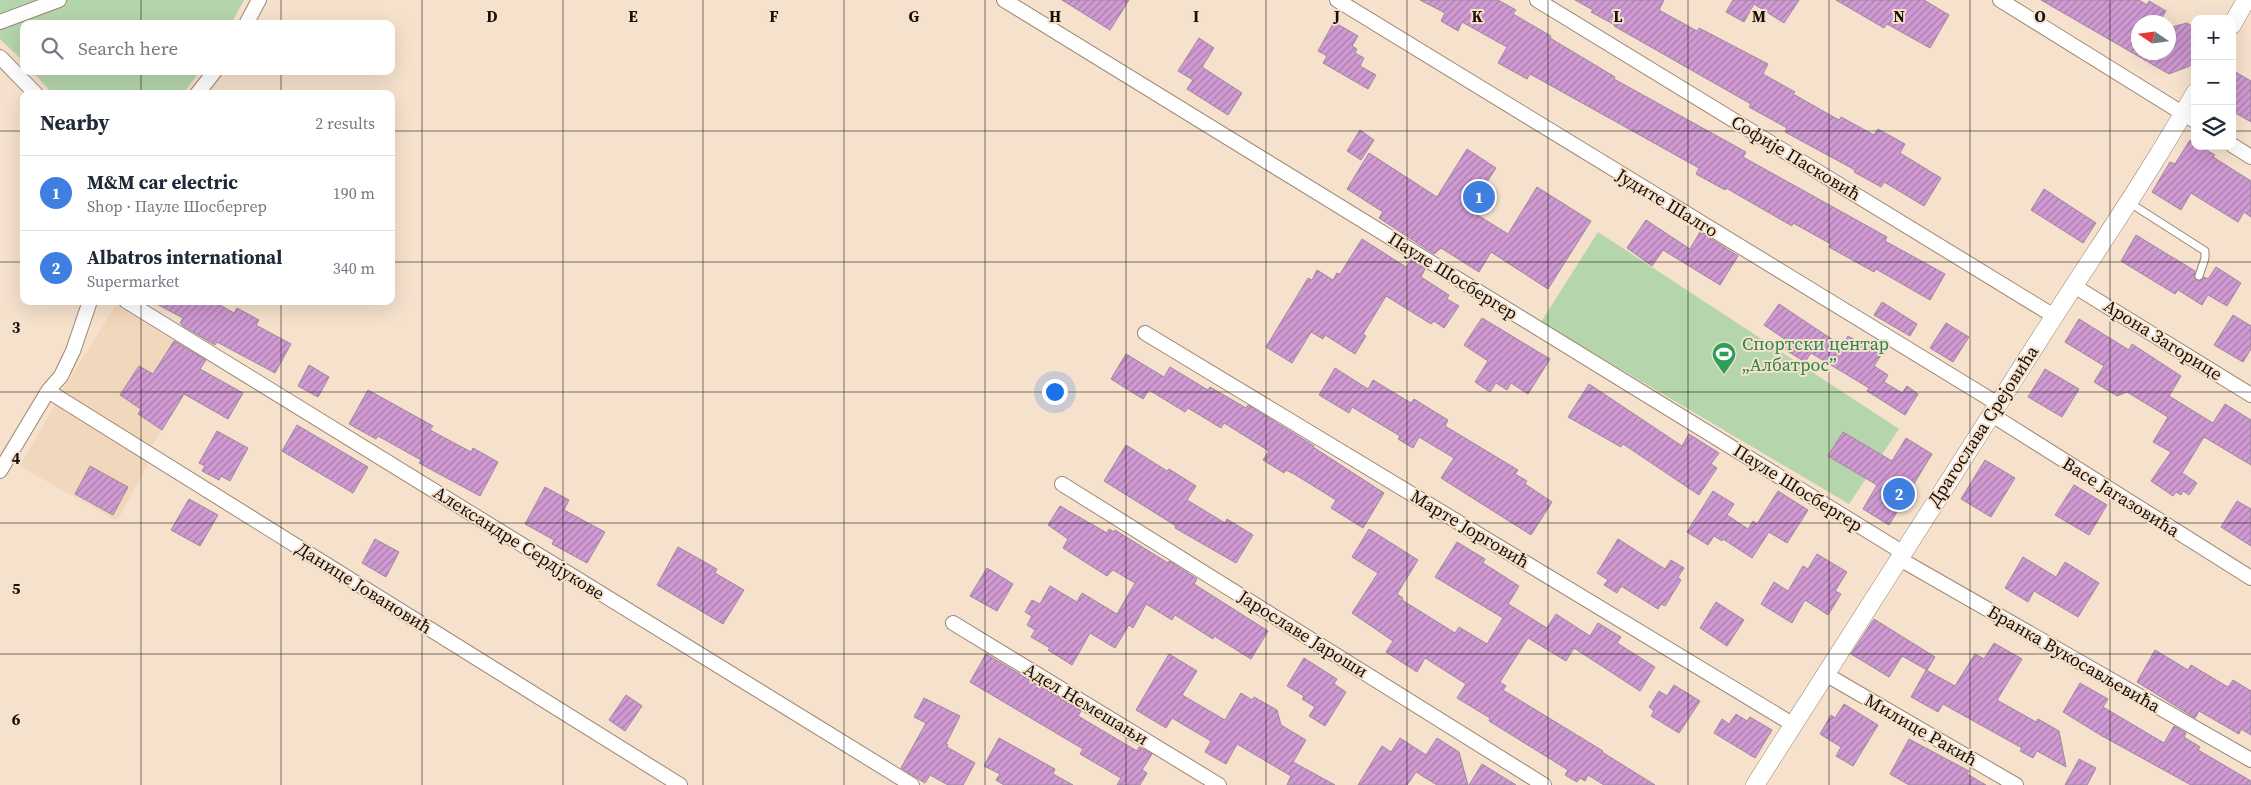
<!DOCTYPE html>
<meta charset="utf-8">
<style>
:root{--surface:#fff;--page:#f2f2f3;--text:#1f2937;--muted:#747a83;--line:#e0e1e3;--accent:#1a73e8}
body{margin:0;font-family:"Source Serif 4",serif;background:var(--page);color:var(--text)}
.controls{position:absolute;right:15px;top:15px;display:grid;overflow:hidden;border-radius:10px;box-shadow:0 5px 20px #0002}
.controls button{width:45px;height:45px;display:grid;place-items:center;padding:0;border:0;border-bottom:1px solid var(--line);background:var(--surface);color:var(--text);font:25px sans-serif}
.compass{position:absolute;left:2131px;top:15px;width:45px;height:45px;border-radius:50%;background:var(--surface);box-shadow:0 5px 20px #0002;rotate:283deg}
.you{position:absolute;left:1054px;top:391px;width:18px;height:18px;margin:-12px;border:4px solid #fff;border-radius:50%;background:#1a73e8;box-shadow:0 0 0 8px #1a73e833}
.badge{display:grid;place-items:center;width:32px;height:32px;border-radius:50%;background:var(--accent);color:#fff;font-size:16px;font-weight:700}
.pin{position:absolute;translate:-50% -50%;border:2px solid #fff;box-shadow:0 1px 5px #0006}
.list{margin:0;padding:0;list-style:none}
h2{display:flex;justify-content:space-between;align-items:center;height:65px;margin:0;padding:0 20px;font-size:21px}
h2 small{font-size:16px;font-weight:400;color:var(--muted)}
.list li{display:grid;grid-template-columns:32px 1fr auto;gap:15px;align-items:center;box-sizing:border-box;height:75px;padding:0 20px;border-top:1px solid var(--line)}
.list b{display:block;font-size:19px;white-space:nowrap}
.list p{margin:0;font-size:16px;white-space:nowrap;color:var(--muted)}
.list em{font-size:16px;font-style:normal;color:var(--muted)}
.icon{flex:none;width:28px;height:28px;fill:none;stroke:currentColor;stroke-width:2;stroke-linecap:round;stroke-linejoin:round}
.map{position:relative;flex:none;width:2251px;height:785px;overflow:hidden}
.search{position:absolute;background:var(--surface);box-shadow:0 5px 20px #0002;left:20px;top:20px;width:375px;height:55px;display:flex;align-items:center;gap:12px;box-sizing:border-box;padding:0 18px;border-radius:10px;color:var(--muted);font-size:19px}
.panel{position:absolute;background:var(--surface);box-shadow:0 5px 20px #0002;left:20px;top:90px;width:375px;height:215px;border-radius:10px}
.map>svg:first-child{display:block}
</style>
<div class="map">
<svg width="2251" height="785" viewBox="0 0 2251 785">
<defs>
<pattern id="building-hatch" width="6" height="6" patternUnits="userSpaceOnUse" patternTransform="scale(1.25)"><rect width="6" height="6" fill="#d09ad3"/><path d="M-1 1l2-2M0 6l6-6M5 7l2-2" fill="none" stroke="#a87ca9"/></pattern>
</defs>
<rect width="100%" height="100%" fill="#f5e1cc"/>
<path fill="#f1d7bc" d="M116 305 205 361 151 447 62 391Z
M56 403 150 460 117 521 20 466Z"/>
<path fill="#b5d5ac" d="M0 0H244L231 24H24V62L0 39Z
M32 71H200L183 94H53Z
M1598 232 1899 429 1849 504 1541 322Z"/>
<path fill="url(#building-hatch)" stroke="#9d8a9e" d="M1062 0H1129L1110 30Z
M1420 0H1498L1516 10 1513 14 1551 36 1550 38 1615 77 1614 79 1746 152 1743 157 1887 237 1885 241 1945 274 1930 300 1876 269 1874 272 1829 247 1831 244 1793 223 1792 226 1726 188 1725 190 1696 174 1699 168 1530 74 1527 79 1498 63 1507 47 1462 22 1458 31 1441 21 1445 13Z
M1575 0H1664L1659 10 1697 31 1699 28 1768 64 1763 74 1795 92 1793 94 1839 120 1841 117 1874 135 1878 129 1905 144 1900 153 1941 178 1924 206 1884 182 1881 187 1854 172 1855 170 1785 132 1787 128 1749 107 1751 104 1614 26 1615 25 1591 12 1593 10Z
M1733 0H1799L1784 23 1754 4 1744 22 1726 12Z
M1836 0H1924L1949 15 1930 48 1887 24 1884 28Z
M2041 0H2139L2147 5 2149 1 2166 11 2159 22H2138V52H2168V28L2187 23 2195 28V57L2190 66 2169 74Z
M1334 22 1358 36 1352 46 1357 49 1355 53 1364 58 1360 66 1376 75 1368 89 1323 63 1327 56 1318 51Z
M1199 38 1214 48 1202 67 1242 93 1228 115 1187 89 1193 80 1178 71Z
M2232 70 2251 81V122L2232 111Z
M1360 130 1374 140 1361 160 1347 151Z
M2190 140 2195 143V146H2200L2215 155 2213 157 2251 181V217L2244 212 2238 222 2191 193 2181 210 2152 192 2170 162 2175 164Z
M1467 149 1496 168 1487 182 1481 178 1463 206 1508 234 1537 187 1591 221 1548 289 1491 252 1479 272 1441 248 1434 254 1379 218 1383 212 1347 189 1369 153 1437 197Z
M2044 189 2096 223 2083 243 2031 210Z
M1646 220 1690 249 1700 232 1738 256 1720 285 1663 250 1652 266 1627 248Z
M2136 235 2195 271 2194 277 2197 281 2202 280 2204 277 2208 279 2216 267 2241 283 2227 306 2208 295 2202 305 2178 290 2175 294 2121 261Z
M1362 239 1406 267 1411 260 1425 269 1421 277 1449 295 1447 299 1459 306 1444 328 1434 321 1431 324 1386 296 1363 334 1366 336 1355 354 1325 335 1323 339 1311 332 1292 363 1266 347 1308 278 1312 280 1317 270 1333 280 1337 273 1340 274Z
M151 301H213L234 313 237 308 259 320 256 325 291 344 275 373 217 342 215 345 183 326 180 323 183 318Z
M1882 302 1917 324 1910 336 1874 315Z
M1779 304 1842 346 1848 336 1881 355 1874 366 1888 375 1884 382 1902 393 1907 386 1918 394 1905 415 1867 391 1869 388 1811 353 1805 362 1784 349 1789 342 1764 325Z
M2233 315 2251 326V349L2243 362 2214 345Z
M1482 318 1550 359 1528 394 1511 383 1507 390 1496 383 1490 392 1475 382 1488 361 1464 345Z
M2079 319 2129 350 2132 344 2181 376 2169 396 2213 423 2225 404 2251 420V465L2204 437 2182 473 2197 483 2189 495 2183 491 2181 495 2176 492 2173 496 2151 481 2171 452 2153 442 2168 417 2127 392 2117 396 2094 382 2104 366 2065 342Z
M1946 323 1969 337 1953 362 1930 348Z
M174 341 206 360 200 369 243 393 228 419 184 394 162 430 138 414 141 409 120 395 139 366 153 374Z
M1126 354 1164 377 1170 367 1208 390 1210 387 1246 408 1248 405 1314 446 1313 447 1384 493 1363 528 1331 508 1336 500 1294 474 1286 470 1284 473 1263 460 1269 451 1224 423 1221 428 1188 408 1185 412 1149 390 1143 399 1111 379Z
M309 365 329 377 318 397 298 386Z
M1335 368 1368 389 1373 380 1411 403 1414 399 1448 420 1445 426 1518 470 1515 474 1527 481 1525 484 1552 502 1531 535 1441 478 1454 458 1419 437 1413 448 1398 439 1400 436 1352 407 1349 413 1319 395Z
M2045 369 2079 389 2062 417 2028 397Z
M1589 384 1682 446 1689 434 1719 453 1711 464 1717 468 1699 495 1623 444 1621 447 1568 417Z
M368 390 433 426 430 430 471 452 473 448 498 462 480 496 419 463 421 460 378 436 376 439 349 424Z
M297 425 368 467 353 493 282 451Z
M217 431 248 448 230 481 221 476 219 480 202 471 205 466 199 463Z
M1843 432 1892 461 1906 438 1932 454 1889 525 1863 509 1877 485 1828 456Z
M1126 445 1167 471 1169 469 1196 486 1187 500 1225 523 1227 519 1253 535 1236 563 1175 528 1176 526 1104 481Z
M1985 460 2015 478 1991 517 1961 499Z
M90 466 128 487 113 515 75 494Z
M2074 485 2107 505 2089 535 2055 515Z
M545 487 569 500 564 510 605 532 587 563 552 544 554 540 525 524Z
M1713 491 1734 504 1727 515 1748 529 1753 521 1757 524 1778 491 1808 510 1787 543 1769 532 1752 558 1723 539 1722 541 1714 536 1708 545 1687 532Z
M189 499 218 515 200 546 171 530Z
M2237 501 2251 509V546L2221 527Z
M1060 506 1107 533 1109 529 1114 532 1115 530 1168 563 1169 561 1197 579 1194 584 1268 631 1251 659 1214 636 1213 639 1175 615 1172 620 1146 604 1133 628 1129 625 1115 648 1090 633 1072 665 1048 650 1050 648 1031 637 1035 630 1027 625 1032 616 1025 612 1032 600 1040 604 1050 586 1077 602 1082 593 1117 614 1135 583 1113 570 1107 576 1063 548 1068 539 1048 525Z
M1369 529 1418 560 1397 594 1403 598 1402 600 1455 633 1459 627 1487 644 1503 618 1435 577 1457 542 1485 559 1483 563 1519 586 1508 604 1547 628 1556 614 1590 636 1598 623 1621 637 1617 643 1655 667 1640 691 1574 648 1566 661 1528 638 1500 682 1506 686 1503 690 1603 751 1602 752 1655 785H1604L1588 775 1585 781 1580 778 1577 782 1565 775 1568 770 1489 721 1490 718 1457 698 1466 684 1425 658 1417 672 1386 652 1393 641 1352 613 1378 573 1352 557Z
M375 539 399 552 386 577 362 563Z
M1618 539 1665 569 1671 560 1684 568 1678 577 1681 580 1665 606 1661 604 1658 609 1621 586 1617 593 1604 585 1608 580 1597 573Z
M678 547 717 569 715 573 744 590 723 624 657 585Z
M1817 554 1847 572 1835 591 1841 594 1828 615 1805 600 1792 623 1761 604 1774 582 1788 591 1803 566 1808 569Z
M2023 557 2056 577 2065 562 2099 583 2078 617 2034 591 2028 602 2005 588Z
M987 568 1013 584 997 611 970 596Z
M1716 602 1744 620 1727 646 1700 628Z
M1874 619 1935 657 1927 670 1902 656 1889 677 1851 654Z
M1994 643 2022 659 1997 700 2036 722 2038 719 2059 731 2066 767 2037 751 2033 758 2020 751 2022 748 1943 704 1938 712 1911 697 1926 670 1955 686 1975 654 1984 659Z
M2155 650 2188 670 2191 665 2228 687 2233 680 2251 691V735L2241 729 2239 734 2199 711 2195 718 2137 682Z
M986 654 1081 711 1078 716 1137 751 1139 747 1152 754 1142 770 1147 773 1140 785H1117L1121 778 1080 754 1083 749 970 682Z
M1169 654 1197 671 1182 695 1225 720 1241 693 1252 700 1254 697 1277 710 1281 725 1306 740 1293 762 1335 785H1287L1291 776 1237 744 1226 764 1205 752 1211 741 1172 718 1166 728 1136 710Z
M1304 658 1337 679 1334 684 1346 692 1325 726 1309 716 1315 707 1302 699 1304 696 1287 686Z
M2080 683 2108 699 2103 707 2164 743 2174 726 2186 733 2184 737 2200 747 2198 750 2251 781V785H2191L2102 736 2063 712Z
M1674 685 1700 701 1679 733 1651 716 1654 711 1649 707 1659 691 1667 696Z
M626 695 642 706 625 731 609 720Z
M924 698 960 716 946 744 948 745 947 747 975 763 963 785H948L930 775 925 783 901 768 926 723 914 717Z
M1844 704 1878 725 1853 766 1836 756 1841 747 1820 734 1831 715 1835 718Z
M1736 714 1747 721 1750 717 1772 730 1755 758 1714 733 1722 719 1729 724Z
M999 738 1055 769 1053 774 1073 785H1004L996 780 1000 774 984 766Z
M1400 738 1426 755 1437 738 1459 752 1468 785H1437L1416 772 1407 785H1358L1382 746 1391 752Z
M1909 739 1969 771 1967 774 1986 785H1909L1890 774Z
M2079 759 2096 768 2087 785H2065Z
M1482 764 1516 785H1469Z"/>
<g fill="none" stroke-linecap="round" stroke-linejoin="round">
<defs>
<path id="service" d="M2130 203 2205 251V258L2199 276"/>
<path id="minor" d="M1004 0 1902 552
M1337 0 1998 404
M1537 0 2054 316
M2000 0 2195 121
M0 22 59 0
M246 24 259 0
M0 57 36 94
M197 94 215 71
M2232 145 2251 157
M2074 286 2251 395
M126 301 912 785
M1145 333 1794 725
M48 391 680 785
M1992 415 2251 578
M0 471 48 391 61 376 73 351 90 301
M1062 484 1544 785
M1898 558 2251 760
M953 623 1219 785
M1827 675 2016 785"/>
<path id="tertiary" d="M2232 25 2246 0
M1755 785C1853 632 1950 479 2048 326 2097 249 2150 173 2195 93"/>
</defs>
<use href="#service" stroke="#9a8774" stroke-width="9"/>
<use href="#minor" stroke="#9a8774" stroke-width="16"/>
<use href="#tertiary" stroke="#9a8774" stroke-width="19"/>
<use href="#service" stroke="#fff" stroke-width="7"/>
<use href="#minor" stroke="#fff" stroke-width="14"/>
<use href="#tertiary" stroke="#fff" stroke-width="18"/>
</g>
<path fill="none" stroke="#171009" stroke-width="1" stroke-opacity="0.55" d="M141 0V24M281 0V24M422 0V785M563 0V785M703 0V785M844 0V785M985 0V785M1126 0V785M1266 0V785M1407 0V785M1548 0V785M1688 0V785M1829 0V785M1970 0V785M2110 0V785M141 71V94M281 71V94M0 131H24M391 131H2195M2232 131H2251M0 262H24M391 262H2251M141 301V785M281 301V785M0 392H2251M0 523H2251M0 654H2251"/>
<defs>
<symbol id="stadium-pin" viewBox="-11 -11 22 30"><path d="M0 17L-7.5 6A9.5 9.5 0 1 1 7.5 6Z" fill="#2e9e5b" stroke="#f5e1cc"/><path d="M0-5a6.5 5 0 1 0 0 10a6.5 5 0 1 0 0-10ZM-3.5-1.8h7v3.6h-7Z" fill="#fff"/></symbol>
</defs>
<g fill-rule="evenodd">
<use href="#stadium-pin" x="1710" y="340" width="28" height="38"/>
</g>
<g text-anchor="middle" stroke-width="4" stroke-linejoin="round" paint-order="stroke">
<g font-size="18" fill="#171009" stroke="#f5e1cc">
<text transform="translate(1796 158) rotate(31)" y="6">Софије Пасковић</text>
<text transform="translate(1667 203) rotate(31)" y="6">Јудите Шалго</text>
<text transform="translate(1453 276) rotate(32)" y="6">Пауле Шосбергер</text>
<text transform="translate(2163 340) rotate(32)" y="6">Арона Загорице</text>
<text transform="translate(1983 426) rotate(-57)" y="6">Драгослава Срејовића</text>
<text transform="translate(1798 488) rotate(32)" y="6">Пауле Шосбергер</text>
<text transform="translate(2121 497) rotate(32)" y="6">Васе Јагазовића</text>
<text transform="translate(1470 529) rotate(31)" y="6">Марте Јорговић</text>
<text transform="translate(519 543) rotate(32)" y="6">Александре Сердјукове</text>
<text transform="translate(364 588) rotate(32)" y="6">Данице Јовановић</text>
<text transform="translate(1303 634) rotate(32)" y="6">Јарославе Јароши</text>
<text transform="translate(2074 659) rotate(30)" y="6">Бранка Вукосављевића</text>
<text transform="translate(1086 704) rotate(31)" y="6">Адел Немешањи</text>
<text transform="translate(1921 730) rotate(30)" y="6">Милице Ракић</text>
</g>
<g font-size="18" fill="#27864d" stroke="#f5e1cc" text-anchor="start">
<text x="1742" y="350">Спортски центар<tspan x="1742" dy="21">„Албатрос”</tspan></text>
</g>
</g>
<g font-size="16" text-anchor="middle" font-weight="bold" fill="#171009" stroke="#f5e1cc" stroke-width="4" stroke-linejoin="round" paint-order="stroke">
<text x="492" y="22">D</text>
<text x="633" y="22">E</text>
<text x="774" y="22">F</text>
<text x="914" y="22">G</text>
<text x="1055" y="22">H</text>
<text x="1196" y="22">I</text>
<text x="1337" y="22">J</text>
<text x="1477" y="22">K</text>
<text x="1618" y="22">L</text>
<text x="1759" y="22">M</text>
<text x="1899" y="22">N</text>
<text x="2040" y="22">O</text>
<text x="16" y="333">3</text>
<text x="16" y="464">4</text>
<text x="16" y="594">5</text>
<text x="16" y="725">6</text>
</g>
</svg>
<div class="controls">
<button>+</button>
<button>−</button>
<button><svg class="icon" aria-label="layers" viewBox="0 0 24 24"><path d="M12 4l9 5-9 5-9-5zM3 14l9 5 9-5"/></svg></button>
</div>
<svg class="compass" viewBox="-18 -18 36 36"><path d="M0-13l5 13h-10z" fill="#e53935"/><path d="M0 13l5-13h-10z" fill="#747a83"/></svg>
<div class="you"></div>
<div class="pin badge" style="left:1479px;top:197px;background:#3f7fe0">1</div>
<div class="pin badge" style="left:1899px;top:494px;background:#3f7fe0">2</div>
<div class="search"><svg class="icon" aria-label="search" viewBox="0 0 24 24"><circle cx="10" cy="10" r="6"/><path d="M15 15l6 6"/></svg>Search here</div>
<section class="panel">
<h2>Nearby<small>2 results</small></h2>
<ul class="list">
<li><span class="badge" style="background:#3f7fe0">1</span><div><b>M&amp;M car electric</b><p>Shop · Пауле Шосбергер</p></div><em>190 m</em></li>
<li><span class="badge" style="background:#3f7fe0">2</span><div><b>Albatros international</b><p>Supermarket</p></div><em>340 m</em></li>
</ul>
</section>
</div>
